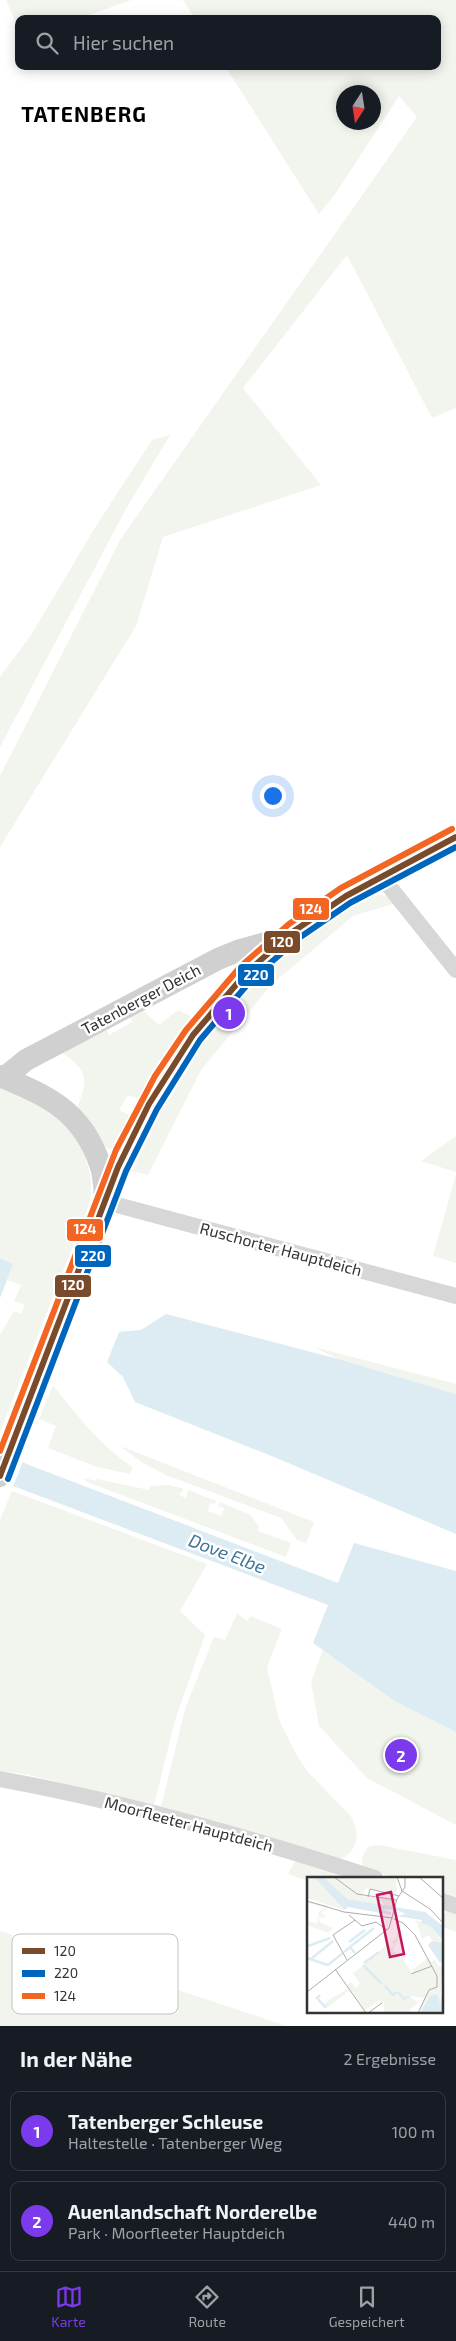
<!DOCTYPE html>
<html lang="de">
<meta charset="utf-8">
<style>
:root{--surface:#171b24;--page:#20242c;--text:#f1f3f6;--muted:#9ea1a6;--line:#363941;--accent:#7c3aed}
body{margin:0;font-family:"Exo 2",sans-serif;background:var(--page);color:var(--text)}
.compass{position:absolute;left:336px;top:85px;width:45px;height:45px;border-radius:50%;background:var(--surface);box-shadow:0 2px 12px #0003;rotate:192deg}
.you{position:absolute;left:272px;top:795px;width:18px;height:18px;margin:-12px;border:4px solid #fff;border-radius:50%;background:#1a73e8;box-shadow:0 0 0 8px #1a73e833}
.badge{display:grid;place-items:center;width:32px;height:32px;border-radius:50%;background:var(--accent);color:#fff;font-size:16px;font-weight:700}
.pin{position:absolute;translate:-50% -50%;border:2px solid #fff;box-shadow:0 1px 5px #0006}
.list{margin:0;padding:0;list-style:none}
h2{display:flex;justify-content:space-between;align-items:center;height:65px;margin:0;padding:0 20px;font-size:21px}
h2 small{font-size:16px;font-weight:400;color:var(--muted)}
.list li{display:grid;grid-template-columns:32px 1fr auto;gap:15px;align-items:center;box-sizing:border-box;height:80px;margin:0 10px 10px;padding:0 10px;border:1px solid var(--line);border-radius:10px}
.list b{display:block;font-size:19px;white-space:nowrap}
.list p{margin:0;font-size:16px;white-space:nowrap;color:var(--muted)}
.list em{font-size:16px;font-style:normal;color:var(--muted)}
.icon{flex:none;width:28px;height:28px;fill:none;stroke:currentColor;stroke-width:2;stroke-linecap:round;stroke-linejoin:round}
.map{position:relative;flex:none;width:456px;height:2026px;overflow:hidden}
.search{position:absolute;background:var(--surface);box-shadow:0 2px 12px #0003;left:15px;right:15px;top:15px;height:55px;display:flex;align-items:center;gap:12px;box-sizing:border-box;padding:0 18px;border-radius:10px;color:var(--muted);font-size:19px}
.sheet{height:245px;background:var(--surface)}
nav{display:flex;justify-content:space-around;align-items:center;box-sizing:border-box;height:70px;border-top:1px solid var(--line);background:var(--surface);font-size:14px;color:var(--muted)}
nav a{display:grid;justify-items:center;gap:2px}
nav .on{color:var(--accent)}
.map>svg:first-child{display:block}
</style>
<div class="map">
<svg width="456" height="2026" viewBox="0 0 456 2026">
<rect width="100%" height="100%" fill="#fff"/>
<path fill="#f1f5ed" fill-rule="evenodd" d="M6 0H131L78 19H19V30Z
M183 0H456V408L432 418 347 255 243 388 321 485 163 537 136 626 0 847V776L120 540 417 117 399 96 336 193 319 214 225 66H437V19H195ZM374 92V122H344V92Z
M170 435 126 509 0 747V677L31 635 96 526 152 440Z
M374 894 387 896 396 903 353 916 271 985 201 1070 148 1175 132 1171 183 1065 240 995 304 937 352 903Z
M142 1010 159 1025 178 1010 191 1016 171 1044 138 1099 128 1095 119 1110 129 1115 113 1151 101 1144 77 1108C89 1078 88 1071 61 1052L105 1027 109 1035 132 1022 130 1016Z
M0 1087C21 1096 45 1105 61 1120 78 1136 93 1168 91 1191 91 1197 89 1204 87 1210L0 1432V1335L14 1311 21 1314 25 1305 14 1301 21 1285 7 1280 13 1264 0 1258Z
M456 1136V1172L421 1161Z
M456 1174V1263L433 1256Z
M314 1347 456 1384V1394L338 1359Z
M53 1385C77 1415 100 1446 133 1467L130 1474 97 1467 48 1448 56 1426 39 1419Z
M120 1446 314 1522 306 1543 297 1540 281 1518 166 1475 143 1463Z
M84 1478 96 1481 97 1479 149 1490 151 1486 169 1485 184 1489 179 1495 186 1498 188 1490 216 1501 215 1504 210 1503 208 1511 221 1516 224 1508 218 1506 220 1502 251 1515 259 1527 258 1531 291 1543 286 1557 87 1482Z
M12 1491 207 1564 180 1611 205 1635 175 1720 154 1805 25 1774 0 1771V1520Z
M237 1613 247 1621 251 1616 282 1629 267 1667 279 1720 296 1754 308 1772 350 1815C360 1832 360 1849 341 1859L161 1807 185 1709 214 1637 225 1640Z
M323 1650 396 1702 456 1732V1825L367 1778 319 1726 311 1682Z
M379 1845 456 1860V1898L442 1893V1878C416 1878 384 1881 362 1864V1858L367 1847Z
M296 1860 340 1873 342 1878H308V1881L288 1874Z
M446 1911 456 1913V1932L442 1927V1917Z
M0 1931 287 2026H0Z"/>
<path fill="#ddebf3" d="M0 1258 13 1264 0 1298Z
M166 1314 338 1359 456 1394V1534L274 1457 135 1402 123 1377 107 1362 119 1332 141 1330Z
M0 1450 29 1465 338 1583 354 1543 456 1571V1732L396 1702 313 1643 328 1605 0 1481Z"/>
<path fill="#fff" d="M1 1448 24 1459 13 1487 0 1483Z"/>
<g fill="none" stroke-linecap="round" stroke-linejoin="round">
<path stroke="#d7d7d7" stroke-width="16" d="M380 875 456 970
M106 1202 456 1296
M0 1779C127 1802 252 1838 375 1878
M442 1901 456 1906"/>
<path stroke="#d0d0d0" stroke-width="22" d="M0 1076C49 1097 81 1110 100 1164 104 1174 104 1187 105 1198
M4 1078 26 1060 218 959 240 950 281 939
M0 1476C27 1404 55 1333 83 1262 97 1226 108 1189 124 1154 155 1086 194 1025 247 972 305 912 383 874 456 837"/>
<defs>
<path id="bus-1" d="M0 1476 118 1167 149 1104 193 1035 247 972 294 931 346 896 456 837"/>
<path id="bus-2" d="M8 1479 126 1171 157 1109 200 1040 253 978 299 938 350 903 456 847"/>
<path id="bus-3" d="M0 1451 116 1150 155 1076 186 1030 241 966 289 924 341 888 452 829"/>
</defs>
<use href="#bus-1" stroke="#fff" stroke-width="10"/>
<use href="#bus-2" stroke="#fff" stroke-width="10"/>
<use href="#bus-3" stroke="#fff" stroke-width="10"/>
<use href="#bus-1" stroke="#7a4b2a" stroke-width="6"/>
<use href="#bus-2" stroke="#0065bd" stroke-width="6"/>
<use href="#bus-3" stroke="#f26522" stroke-width="6"/>
</g>
<g text-anchor="middle" stroke-width="5" stroke-linejoin="round" paint-order="stroke">
<g font-size="16" fill="#333" stroke="#fff">
<text transform="translate(141 999) rotate(-28)" y="6">Tatenberger Deich</text>
<text transform="translate(281 1249) rotate(15)" y="6">Ruschorter Hauptdeich</text>
<text transform="translate(189 1824) rotate(15)" y="6">Moorfleeter Hauptdeich</text>
</g>
<g font-size="18" font-style="italic" fill="#3f7597" stroke="#fff">
<text transform="translate(227 1554) rotate(21)" y="6">Dove Elbe</text>
</g>
<g font-size="21" font-weight="bold" letter-spacing="1" fill="#000" stroke="#fff">
<text x="84" y="122">TATENBERG</text>
</g>
</g>
<g transform="translate(307 1877)">
<rect width="136" height="136" fill="#fff"/>
<path d="M0 0H89L90 17H75V14L59 11 55 19 89 23 87 32 78 29 74 23 70 24 77 29 40 22 37 33 0 21ZM0 24 23 29 14 35 19 41 11 40 13 45 26 51 21 56 0 48V43L10 47 12 35 19 30 1 26 0 28ZM109 43 123 49 136 66H128L121 58 115 62ZM94 45V55L86 73 92 79H100L97 84 106 97 105 93 121 81 124 85 127 82 132 89 136 88 133 126 130 117 123 119 112 136 117 121 103 119 111 126 102 133 103 136H77V126L73 127V123L58 133 40 108 44 105 49 111 53 107 46 96 56 89 62 95 56 88 81 67 85 71 87 67 84 65 89 62ZM41 112 38 117 19 131 16 128 21 124 20 120 22 123Z" fill="#f1f5ed"/>
<path d="M7 0H16L40 22 118 35 136 49V64L123 49 114 46 115 43 89 39 99 37 89 33 71 32 84 35V38L41 30 38 33ZM125 64 136 66V84L133 86 121 68ZM136 114V136H113L123 119 130 117 133 126Z" fill="#ddebf3"/>
<path fill="none" stroke="#ddebf3" stroke-width="2.5" d="M42 65 58 53M1 69 23 61M43 70 67 51M37 75 43 70 48 76M0 81 21 88 36 76M4 82 26 64M57 86 72 75M56 88 75 107M78 109 86 118 90 115M91 115 97 122 102 119M13 118 10 121 19 131"/>
<path fill="none" stroke="#adadad" stroke-width="1" d="M27 0 50 17 90 23M90 0 95 14 123 32 137 47M112 0 137 22M61 20 63 12 92 19M0 24 37 35 86 41M42 38 55 49 69 45 80 53M87 42 96 46 108 58 130 99V110L122 113 111 136M40 83 26 58 48 43M28 92 59 136M104 97 125 89M0 115 82 51 90 22 98 10V0M61 136 75 126"/>
<path fill="#c2185b" fill-opacity="0.15" stroke="#c2185b" stroke-width="2.5" d="M84 15 97 77 83 80 70 18Z"/>
<rect width="136" height="136" fill="none" stroke="#333" stroke-width="2.5"/>
</g>
<rect x="12" y="1934" width="166" height="80" rx="8" fill="#fff" stroke="#c2c2c2" stroke-width="1"/>
<rect x="22" y="1948" width="23" height="6" fill="#7a4b2a"/>
<rect x="22" y="1970" width="23" height="7" fill="#0065bd"/>
<rect x="22" y="1993" width="23" height="6" fill="#f26522"/>
<g font-size="14" fill="#333">
<text x="54" y="1956">120</text>
<text x="54" y="1978">220</text>
<text x="54" y="2001">124</text>
</g>
<g stroke="#fff" stroke-width="2">
<rect x="292" y="897" width="38" height="24" rx="5" fill="#f26522"/>
<rect x="263" y="930" width="38" height="24" rx="5" fill="#7a4b2a"/>
<rect x="237" y="963" width="38" height="24" rx="5" fill="#0065bd"/>
<rect x="66" y="1218" width="38" height="24" rx="5" fill="#f26522"/>
<rect x="74" y="1244" width="38" height="24" rx="5" fill="#0065bd"/>
<rect x="54" y="1274" width="38" height="24" rx="5" fill="#7a4b2a"/>
</g>
<g font-size="14" text-anchor="middle" font-weight="bold" fill="#fff">
<text x="311" y="914">124</text>
<text x="282" y="947">120</text>
<text x="256" y="980">220</text>
<text x="85" y="1234">124</text>
<text x="93" y="1261">220</text>
<text x="73" y="1290">120</text>
</g>
</svg>
<svg class="compass" viewBox="-18 -18 36 36"><path d="M0-13l5 13h-10z" fill="#e53935"/><path d="M0 13l5-13h-10z" fill="#9ea1a6"/></svg>
<div class="you"></div>
<div class="pin badge" style="left:229px;top:1013px">1</div>
<div class="pin badge" style="left:401px;top:1755px">2</div>
<div class="search"><svg class="icon" aria-label="search" viewBox="0 0 24 24"><circle cx="10" cy="10" r="6"/><path d="M15 15l6 6"/></svg>Hier suchen</div>
</div>
<section class="sheet">
<h2>In der Nähe<small>2 Ergebnisse</small></h2>
<ul class="list">
<li><span class="badge">1</span><div><b>Tatenberger Schleuse</b><p>Haltestelle · Tatenberger Weg</p></div><em>100 m</em></li>
<li><span class="badge">2</span><div><b>Auenlandschaft Norderelbe</b><p>Park · Moorfleeter Hauptdeich</p></div><em>440 m</em></li>
</ul>
</section>
<nav>
<a class="on"><svg class="icon" aria-label="map" viewBox="0 0 24 24"><path d="M3 6l6-2 6 2 6-2v14l-6 2-6-2-6 2zM9 4v14M15 6v14"/></svg>Karte</a>
<a><svg class="icon" aria-label="directions" viewBox="0 0 24 24"><path d="M12 3l9 9-9 9-9-9zM9 14v-3h6M13 9l2 2-2 2"/></svg>Route</a>
<a><svg class="icon" aria-label="saved" viewBox="0 0 24 24"><path d="M7 4h10v16l-5-4-5 4z"/></svg>Gespeichert</a>
</nav>
